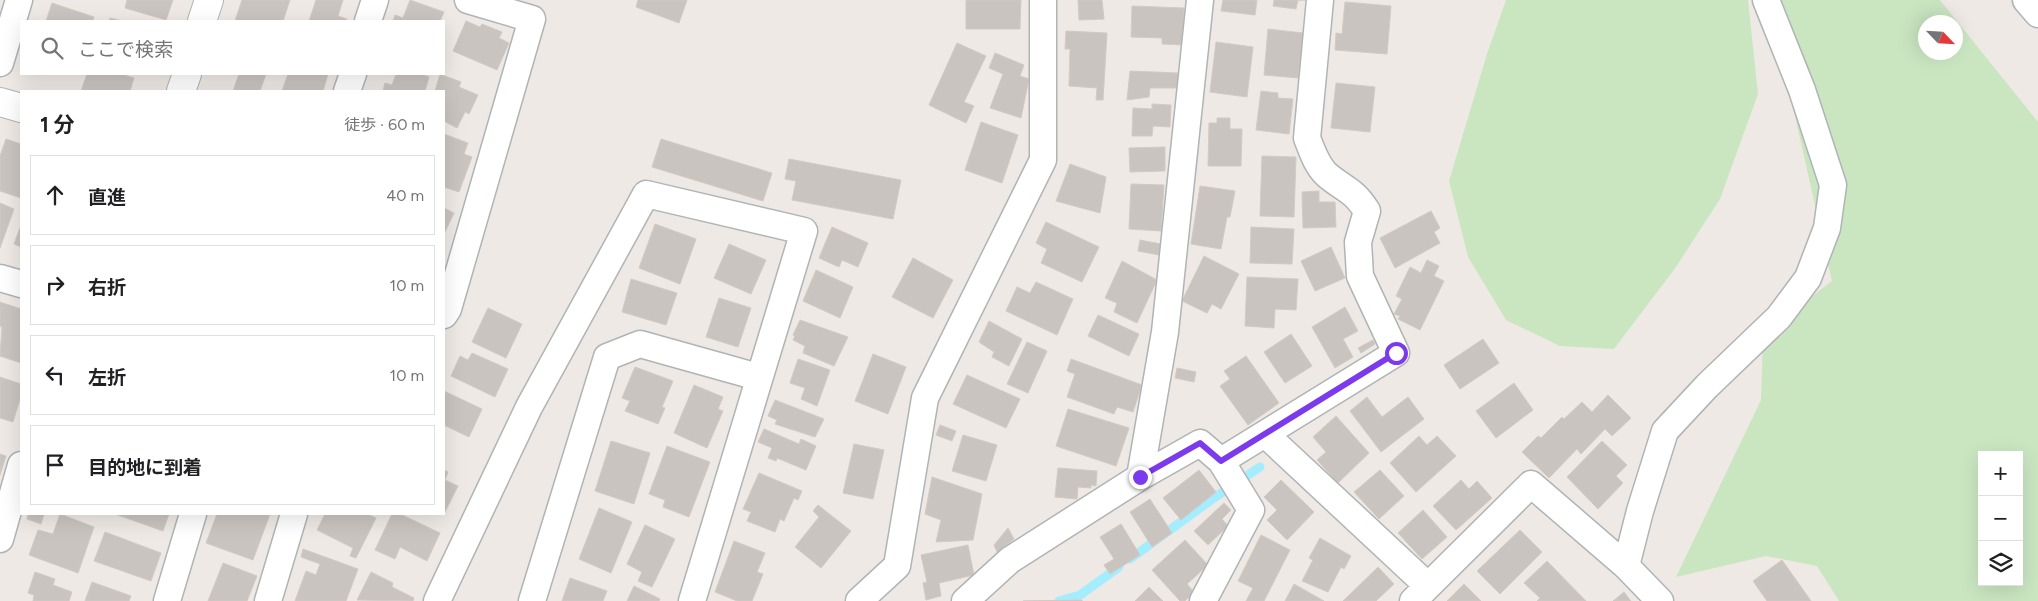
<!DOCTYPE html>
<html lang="ja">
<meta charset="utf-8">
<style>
:root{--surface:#fff;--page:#f6f6f6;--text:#202124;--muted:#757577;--line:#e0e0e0}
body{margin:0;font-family:Figtree,"Noto Sans JP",sans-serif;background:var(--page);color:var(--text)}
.controls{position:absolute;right:15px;bottom:15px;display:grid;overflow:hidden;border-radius:0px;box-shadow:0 5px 20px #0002}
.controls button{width:45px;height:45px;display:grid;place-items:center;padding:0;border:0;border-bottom:1px solid var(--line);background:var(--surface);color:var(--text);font:25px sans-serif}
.compass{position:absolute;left:1918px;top:15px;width:45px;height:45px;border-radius:50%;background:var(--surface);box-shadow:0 5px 20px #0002;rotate:115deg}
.stop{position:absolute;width:15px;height:15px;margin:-11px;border:4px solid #7c3aed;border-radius:50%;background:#fff}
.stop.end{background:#7c3aed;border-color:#fff;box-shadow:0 1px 5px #0008}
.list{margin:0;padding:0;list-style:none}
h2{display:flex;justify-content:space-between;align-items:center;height:65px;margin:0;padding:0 20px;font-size:21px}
h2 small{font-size:16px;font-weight:400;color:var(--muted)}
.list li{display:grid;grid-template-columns:32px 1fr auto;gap:15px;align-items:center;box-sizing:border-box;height:80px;margin:0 10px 10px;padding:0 10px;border:1px solid var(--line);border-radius:0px}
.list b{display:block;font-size:19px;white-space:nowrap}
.list em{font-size:16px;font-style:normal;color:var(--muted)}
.icon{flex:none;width:28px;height:28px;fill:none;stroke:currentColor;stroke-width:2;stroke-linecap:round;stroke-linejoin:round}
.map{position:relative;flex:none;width:2038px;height:601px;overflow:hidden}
.search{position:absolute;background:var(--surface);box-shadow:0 5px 20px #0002;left:20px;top:20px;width:425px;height:55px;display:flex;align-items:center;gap:12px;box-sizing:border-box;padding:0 18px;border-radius:0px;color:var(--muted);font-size:19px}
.panel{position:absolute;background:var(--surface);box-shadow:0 5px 20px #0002;left:20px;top:90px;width:425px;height:425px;border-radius:0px}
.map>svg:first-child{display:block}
</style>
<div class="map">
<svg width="2038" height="601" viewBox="0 0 2038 601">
<rect width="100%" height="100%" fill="#eee9e4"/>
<path fill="#cae6c1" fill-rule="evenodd" d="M1506 0H1748L1758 94 1720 199 1676 267 1614 349 1560 346 1506 320 1468 257 1449 181 1487 54Z
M1769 0H1940L2038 122V601H1839L1817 566 1766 556 1676 577 1761 400 1763 334 1832 281ZM1926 22H1956V52H1926ZM1982 455H2019V582H1982Z"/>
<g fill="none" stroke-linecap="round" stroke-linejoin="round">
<path stroke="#a4edfe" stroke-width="9" d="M1130 559 1211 500 1260 467
M1059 601 1080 595 1119 567"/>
</g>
<path fill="#c9c4c0" stroke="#d3cac2" d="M127 0H173L166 20 125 8Z
M242 0H290L283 21H235Z
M316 0H343L338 16 347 19 346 21H309Z
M410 0 444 12 440 21H393L395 15 403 18Z
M638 0H687L679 23 636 7Z
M966 0H1021L1020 29H966Z
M1078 0H1102L1104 19 1079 20Z
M1223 0H1257L1255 15 1221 11Z
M1274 0H1305H1298L1296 9 1273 6Z
M1345 2 1391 6 1387 54 1335 50 1336 33 1342 34Z
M52 3 94 17 93 21H46Z
M1132 6 1184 8 1183 45 1162 44V38L1131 37Z
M110 18 122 21H109Z
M466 21 480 27 482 24 502 32 499 38 509 43 497 70 453 51Z
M1268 29 1303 33 1298 78 1264 75Z
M1066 31 1107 33 1103 100H1096L1097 88 1069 86 1070 49H1065Z
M1216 42 1253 47 1247 97 1210 92Z
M957 43 986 56 964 102 974 106 966 123 929 105Z
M995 53 1024 65 1020 76 1029 79 1021 118 990 108 1003 74 989 68Z
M1130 71 1178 73 1177 88H1150L1149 97 1127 100Z
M87 74H121L134 78 130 91H81Z
M239 74H266L260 91H233Z
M288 74H328L323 91H282Z
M396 74H421L429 77 425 91H383L385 83 392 85Z
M440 74 461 82 459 87 478 95 469 114 465 112 457 128 444 121V91H435Z
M1336 83 1375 87 1370 132 1331 128Z
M1261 91 1278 93V98L1293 99 1289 134 1256 130Z
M1152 104 1171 105 1170 127 1153 126 1152 136H1132L1133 108 1152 109Z
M1217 118H1230V129H1242L1241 166H1208L1209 123H1217Z
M981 122 1018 135 1002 183 965 170Z
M444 134 468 143 464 154 472 157 459 192 444 187Z
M6 139 21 144V198L0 191V156Z
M661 139 772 173 763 201 652 167Z
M1165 147V171L1130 172 1129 148Z
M1262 156 1296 157 1294 217 1260 216Z
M789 159 901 180 893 219 792 200 796 181 785 179Z
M1070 164 1106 177 1100 213 1056 201Z
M1131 184 1164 185 1161 231 1129 229Z
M1200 186 1235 191 1230 217H1227L1221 249 1191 244Z
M1319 191V202H1335L1336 227 1303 228 1302 192Z
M0 203 14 209 0 248Z
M444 208 454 213 444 234Z
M1431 211 1440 228 1434 232 1440 243 1395 268 1380 238Z
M1046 222 1099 247 1082 282 1041 263 1047 249 1036 243Z
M655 224 696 239 680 284 639 268Z
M21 225V247L14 244Z
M832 227 868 243 858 267 842 260 839 267 819 258Z
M1251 227 1294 229 1292 264 1250 263Z
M1140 240 1161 244 1159 255 1138 251Z
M729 244 766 260 751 294 714 278Z
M1331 247 1345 278 1315 291 1301 261Z
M1204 256 1239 274 1221 309 1212 304 1207 313 1182 301Z
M913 258 953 280 933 318 892 297Z
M1427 260 1439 266 1434 276 1444 281 1420 330 1398 319 1400 316 1394 314 1402 299 1396 296 1410 267 1421 273Z
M1122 261 1157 280 1137 323 1114 312 1117 303 1105 298Z
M816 270 853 287 840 318 803 301Z
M1247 277 1298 279 1296 310 1275 309 1274 328 1245 326Z
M631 279 677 293 666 325 622 312Z
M1036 282 1073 299 1057 335 1006 311 1017 287 1030 293Z
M719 298 751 308 738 347 706 337Z
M0 302 21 309V363L0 356 2 327 0 326Z
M1345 307 1358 331 1343 339 1353 357 1335 368 1312 327Z
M488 308 522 324 506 358 472 342Z
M1098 315 1139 334 1129 356 1088 336Z
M800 320 848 337 834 366 803 353 805 346 793 340 795 336 793 335Z
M989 321 1022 339 1009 366 992 357 994 352 979 342Z
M1291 334 1312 366 1285 383 1264 352Z
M1483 339 1499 363 1460 389 1444 365Z
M1373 340 1375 344 1361 353 1358 348Z
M1027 342 1047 351 1028 393 1007 384Z
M472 353 508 369 495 397 451 376 460 356 468 360Z
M873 354 906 367 888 414 855 401Z
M1246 356 1279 403 1248 425 1220 386 1230 379 1224 371Z
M798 359 830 370 817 406 801 399 805 388 790 383Z
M1071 359 1142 385 1133 412 1117 407 1114 414 1067 397 1075 374 1067 371Z
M635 367 673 381 662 407 665 408 658 424 625 411 630 401 622 398Z
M1177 368 1196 372 1194 382 1175 378Z
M967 375 1020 399 1006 428 953 404Z
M0 377 21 384V396L13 422 0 418Z
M1514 383 1533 410 1496 438 1476 411Z
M694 385 723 397 718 409 723 411 707 448 674 433Z
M444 391 482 409 469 437 444 425Z
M1608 395 1631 418 1612 436 1605 429 1581 454 1577 449 1549 478 1522 452 1538 436 1541 438 1562 417 1564 419 1582 402 1592 412Z
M1367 397 1382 417 1408 397 1424 419 1381 452 1350 411Z
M775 400 824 419 815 437 775 424 777 420 768 416Z
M1068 409 1129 428 1116 466 1056 446Z
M1336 416 1369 453 1338 483 1317 460 1326 452 1313 437Z
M940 425 956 431 952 441 936 435Z
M764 429 799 444 801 439 816 446 806 470 777 458 776 461 768 458 772 448 758 442Z
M963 435 997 445 986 481 952 471Z
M1419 436 1427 445 1437 436 1456 456 1416 492 1390 463Z
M611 441 650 453 634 504 595 491Z
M1602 441 1627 465 1616 476 1623 483 1598 509 1567 477Z
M854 444 884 450 873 499 843 493Z
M667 446 710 462 689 517 663 507 665 500 649 494Z
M0 454 6 456 0 475Z
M1058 468 1097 471 1096 486 1091 485V488L1078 487 1077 499 1055 497Z
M444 470 448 472 445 480 458 486 444 514Z
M1199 470 1216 492 1181 520 1163 498Z
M1380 470 1404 496 1379 519 1354 492Z
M759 473 802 491 798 500 794 498 784 521 780 519 775 532 747 521 751 512 743 509Z
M932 477 982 494 973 540 936 542 941 520 925 514Z
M1281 480 1314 512 1287 540 1267 520 1277 510 1264 497Z
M1461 480 1469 489 1477 481 1492 498 1456 530 1433 506Z
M1150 499 1172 533 1152 547 1130 512Z
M1224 503 1231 510 1222 519 1228 526 1208 545 1194 531Z
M818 505 851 531 821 568 795 547 819 517 813 511Z
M599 508 632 522 611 573 579 559Z
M1423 510 1447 537 1422 559 1398 533Z
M28 514H44L41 524 27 519Z
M60 514 94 527 78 573 29 555 38 530 53 534Z
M115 514H169L163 531Z
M217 514H270L253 560 206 543Z
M325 514H367L376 518 356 558 350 556 353 548 317 530Z
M392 514H400L440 533 427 561 400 547 395 559 375 550Z
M1121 524 1140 555 1110 574 1104 565 1114 559 1100 537Z
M645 525 675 539 652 587 638 581 642 572 627 564Z
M1008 528 1014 539 997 552 994 545Z
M1520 530 1542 552 1500 594 1477 571Z
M105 532 161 553 151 581 94 561Z
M1261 535 1290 550 1264 601H1246L1253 588 1238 581Z
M1320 538 1351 556 1344 569 1341 567 1328 592 1302 581 1313 560 1309 558Z
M1185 540 1208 565 1187 584 1194 592 1185 601H1180L1152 570Z
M734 541 765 553 757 572 763 574 752 601H737L715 592Z
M968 545 974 575 939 583 941 596 926 600 923 583 927 582 921 555Z
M303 549 358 569 346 601H295L306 571 316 575 320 564 301 557Z
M1782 560 1811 601H1767L1753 581Z
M1547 561 1586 601H1537L1540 598 1524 583Z
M223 563 257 576 247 601H208Z
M1378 567 1394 584 1376 601H1343Z
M35 572 55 579 53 585 72 592 69 601H33L34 595 28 593Z
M371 572 393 583 392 587 414 598 413 601 357 600Z
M570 578 607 591 603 601H562Z
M92 582 131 596 129 601H85Z
M1294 584 1324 601H1285Z
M1464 584 1481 601H1447Z
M634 586 660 599 659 601H627Z
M1149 587 1163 601H1135Z
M1624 592 1631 601H1613Z
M1082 600V601H1023Z"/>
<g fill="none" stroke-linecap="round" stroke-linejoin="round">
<defs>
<path id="minor" d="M2026 0 2038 14
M368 21 375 0
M0 63 19 0
M347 91 353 74
M0 278 21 284
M444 315 448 309 532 19 468 0
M1265 434 1428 586
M1221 461 1396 353 1360 276 1358 242 1367 211C1353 189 1345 190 1327 175 1317 166 1312 151 1307 138L1320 0
M1140 477 1165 332 1200 0
M0 539 21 465
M1626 566 1640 511 1665 431 1707 386 1779 317 1808 278 1827 228 1833 185 1802 90 1766 0
M167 601 193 514
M268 601 294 514
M437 601 529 407 646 194 804 231 692 601
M532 601 607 357 640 344 758 377
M859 601 897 566 925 398 1043 160V0
M965 601 1010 560 1140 477 1200 443 1221 461 1251 510 1203 601
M1413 601 1531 484 1626 566 1660 601"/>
<path id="tertiary" d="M202 21 209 0
M181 91 187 74
M0 102 21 108"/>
</defs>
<use href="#minor" stroke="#afb4b6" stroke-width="29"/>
<use href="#tertiary" stroke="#afb4b6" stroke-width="30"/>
<use href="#minor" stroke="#fff" stroke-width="26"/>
<use href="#tertiary" stroke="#fff" stroke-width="28"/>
</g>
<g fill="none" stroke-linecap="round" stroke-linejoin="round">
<path stroke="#7c3aed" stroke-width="6" d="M1140 477 1200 443 1221 461 1396 353"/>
</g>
</svg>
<div class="controls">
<button>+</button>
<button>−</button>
<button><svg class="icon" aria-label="layers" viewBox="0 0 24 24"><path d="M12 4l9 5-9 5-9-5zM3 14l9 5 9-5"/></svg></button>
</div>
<svg class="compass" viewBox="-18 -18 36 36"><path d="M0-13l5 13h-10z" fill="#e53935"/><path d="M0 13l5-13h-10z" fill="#757577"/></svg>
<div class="stop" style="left:1396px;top:353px"></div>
<div class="stop end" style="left:1140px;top:477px"></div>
<div class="search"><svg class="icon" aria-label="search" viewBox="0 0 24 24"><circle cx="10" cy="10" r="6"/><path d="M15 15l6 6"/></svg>ここで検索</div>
<section class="panel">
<h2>1 分<small>徒歩 · 60 m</small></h2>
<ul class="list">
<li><svg class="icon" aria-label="ahead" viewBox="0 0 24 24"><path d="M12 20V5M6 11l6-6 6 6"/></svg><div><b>直進</b></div><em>40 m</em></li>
<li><svg class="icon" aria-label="right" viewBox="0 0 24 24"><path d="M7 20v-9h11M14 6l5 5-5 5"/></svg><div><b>右折</b></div><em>10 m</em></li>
<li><svg class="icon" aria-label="left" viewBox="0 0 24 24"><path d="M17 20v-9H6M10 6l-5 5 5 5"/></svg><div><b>左折</b></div><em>10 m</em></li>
<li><svg class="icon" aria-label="arrive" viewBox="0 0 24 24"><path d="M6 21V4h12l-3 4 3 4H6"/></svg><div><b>目的地に到着</b></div></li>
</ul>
</section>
</div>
